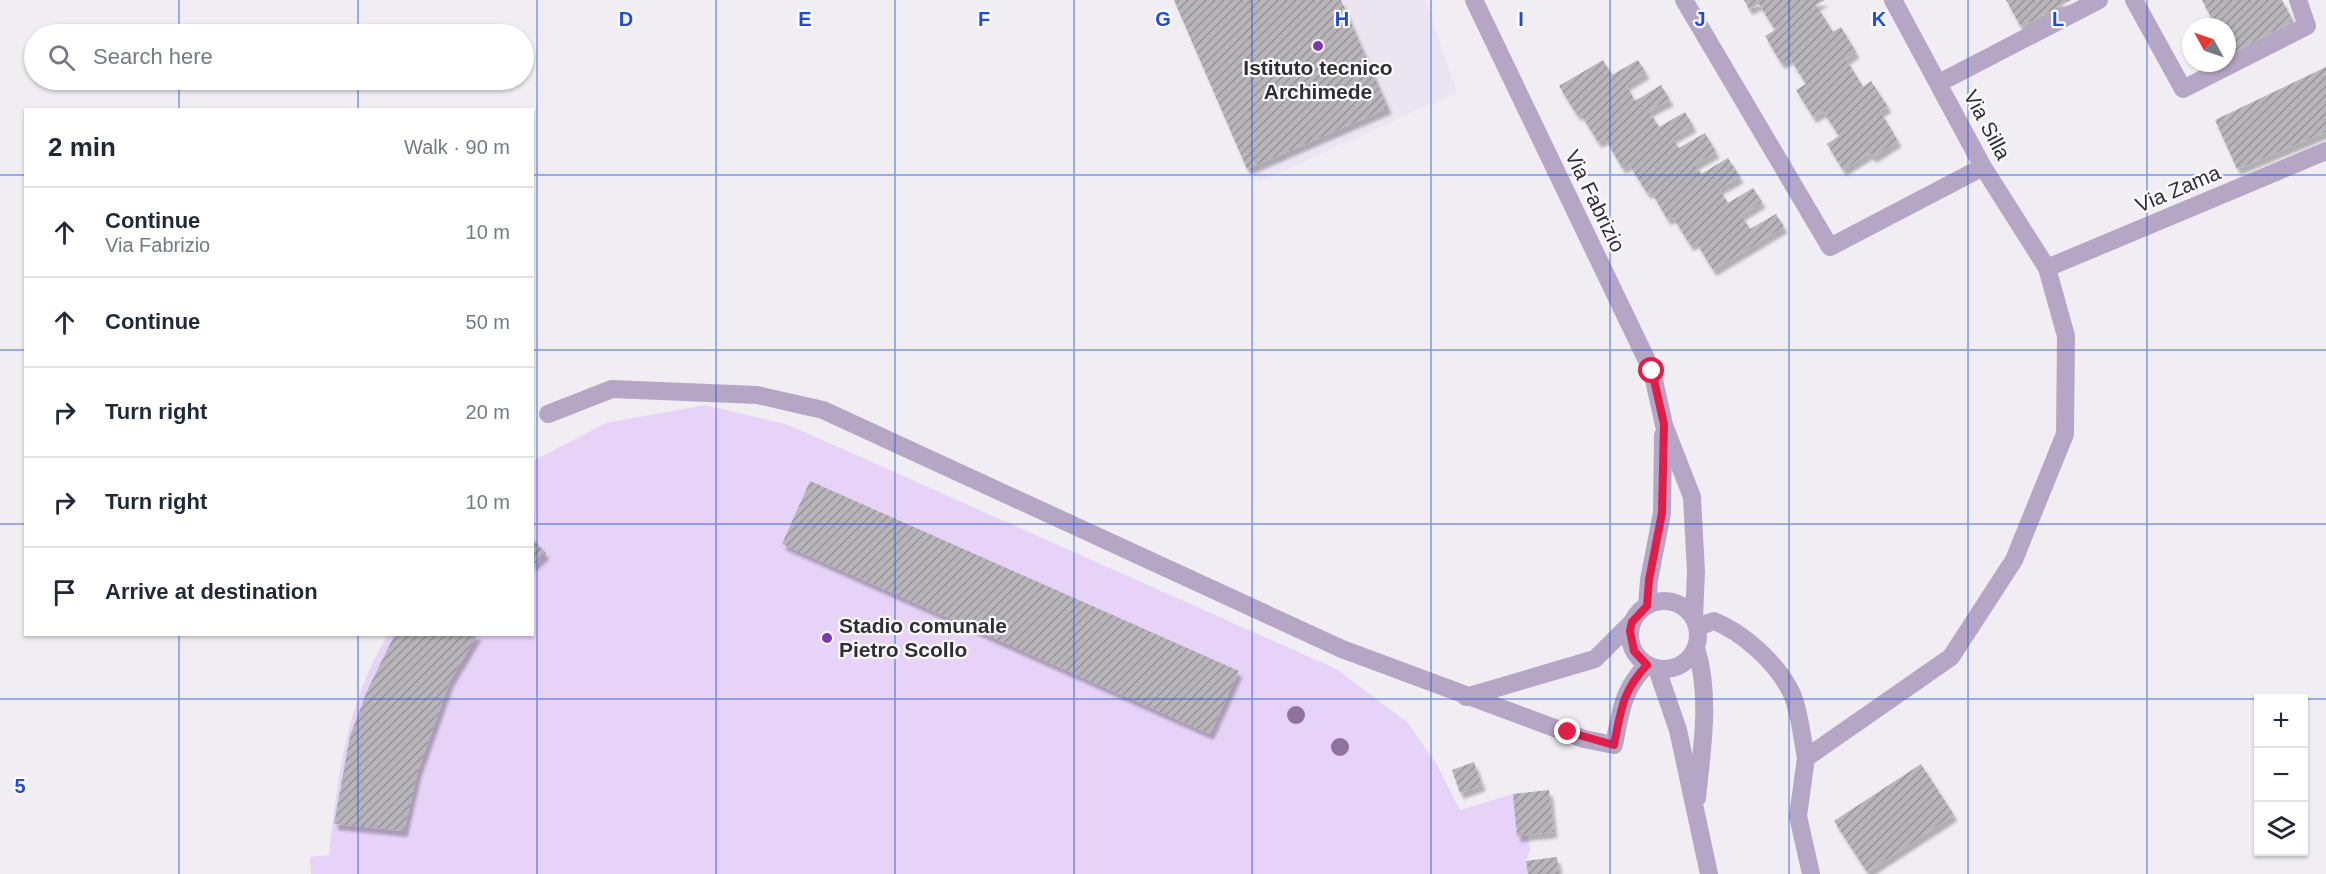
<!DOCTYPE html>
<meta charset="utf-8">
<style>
:root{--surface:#fff;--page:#f6f6f7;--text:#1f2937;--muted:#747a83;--line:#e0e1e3}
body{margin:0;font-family:Helvetica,sans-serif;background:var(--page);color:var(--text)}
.controls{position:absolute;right:18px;bottom:18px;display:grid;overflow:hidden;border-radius:0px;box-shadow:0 2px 4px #0004}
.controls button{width:54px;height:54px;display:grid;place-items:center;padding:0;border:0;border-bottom:2px solid var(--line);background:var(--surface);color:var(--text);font:30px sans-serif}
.compass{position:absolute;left:2182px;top:18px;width:54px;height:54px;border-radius:50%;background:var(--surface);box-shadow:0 2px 4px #0004;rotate:310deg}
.stop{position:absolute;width:18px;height:18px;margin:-14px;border:4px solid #e11d48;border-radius:50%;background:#fff}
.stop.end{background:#e11d48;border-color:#fff;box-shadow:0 2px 6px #0008}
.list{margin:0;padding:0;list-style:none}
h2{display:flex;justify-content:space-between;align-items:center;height:78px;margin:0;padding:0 24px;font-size:26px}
h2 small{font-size:20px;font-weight:400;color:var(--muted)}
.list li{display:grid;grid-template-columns:39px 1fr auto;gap:18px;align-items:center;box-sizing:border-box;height:90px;padding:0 24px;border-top:2px solid var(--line)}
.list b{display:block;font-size:22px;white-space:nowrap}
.list p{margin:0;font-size:20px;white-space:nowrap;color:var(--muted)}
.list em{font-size:20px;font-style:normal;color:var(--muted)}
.icon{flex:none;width:33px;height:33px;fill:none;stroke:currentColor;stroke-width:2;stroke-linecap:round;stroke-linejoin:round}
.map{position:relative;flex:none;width:2326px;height:874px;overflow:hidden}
.search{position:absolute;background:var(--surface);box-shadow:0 2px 4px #0004;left:24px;top:24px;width:510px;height:66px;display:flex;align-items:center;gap:15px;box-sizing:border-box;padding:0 21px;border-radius:33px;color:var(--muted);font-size:22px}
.panel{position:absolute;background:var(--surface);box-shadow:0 2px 4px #0004;left:24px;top:108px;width:510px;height:528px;border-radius:0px}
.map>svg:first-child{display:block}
</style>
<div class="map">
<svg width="2326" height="874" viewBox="0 0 2326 874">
<defs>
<pattern id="building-hatch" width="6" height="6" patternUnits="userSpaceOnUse" patternTransform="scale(1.5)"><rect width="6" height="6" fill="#b7b5b9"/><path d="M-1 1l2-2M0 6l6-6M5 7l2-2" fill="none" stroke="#959497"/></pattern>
<filter id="shadow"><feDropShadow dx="3.5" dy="6" stdDeviation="1.5" flood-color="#0004"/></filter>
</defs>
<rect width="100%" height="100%" fill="#f0eef2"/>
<path fill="#ebe5f1" d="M1174 0H1425L1457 92 1259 182 1247 169Z"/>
<path fill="#e6d3f7" d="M705 405 785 424 809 434 1336 669 1407 722 1436 763 1460 810 1513 794 1549 790 1554 832 1528 835 1530 850 1526 861 1557 857 1559 874H311L310 857 329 855C337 780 347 700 388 635L532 634 533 461 606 423Z"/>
<path fill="url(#building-hatch)" filter="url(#shadow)" d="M1174 0H1341L1388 108 1247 169Z
M1744 0H1825L1816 5 1833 32 1841 27 1856 52 1846 59 1863 87 1871 81 1888 107 1880 111 1898 141 1873 157 1870 153 1843 170 1827 144 1839 136 1823 111 1813 117 1796 90 1806 84 1790 58 1781 63 1765 36 1775 30 1759 4 1749 9Z
M2006 0H2071L2021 27Z
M2202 0H2282L2293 21 2230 54 2227 48V27H2216Z
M1603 60 1612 75 1638 60 1646 73 1626 85 1635 101 1661 85 1670 100 1649 111 1659 127 1685 112 1693 126 1672 138 1679 148 1705 133 1716 152 1695 164 1701 174 1728 158 1740 177 1719 189 1728 203 1753 188 1762 202 1741 215 1750 229 1776 214 1784 227 1713 270 1696 242 1690 245 1673 217 1667 219 1651 191 1647 193 1629 164 1622 168 1605 138 1598 142 1580 113 1577 115 1559 86Z
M2326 67V132L2237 169 2215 120Z
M810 481 1239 671 1210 734 782 544Z
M532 538 546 553 532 566Z
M395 634H478L450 681 418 771 404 831 334 824 350 736 367 691Z
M1474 762 1482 785 1460 793 1452 770Z
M1921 764 1954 815 1867 872 1834 821Z
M1549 790 1554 832 1517 836 1513 794Z
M1557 857 1559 874H1528L1526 861Z"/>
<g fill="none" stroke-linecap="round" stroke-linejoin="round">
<path stroke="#b6a6c6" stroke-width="18" d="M548 414 612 389 757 395 823 410 1342 649 1584 739 1614 745C1621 711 1622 690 1647 665
M1466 697 1595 659 1632 622"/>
<path stroke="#b6a6c6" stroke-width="18" d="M1474 0 1652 371 1664 425 1692 497 1696 572 1694 617
M1684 0 1830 247 1983 167
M2134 0 2183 89 2307 26 2298 0
M1939 83 2099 0
M2047 268 2326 151
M1630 635a34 34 0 1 1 68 0a34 34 0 1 1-68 0Z
M1647 606 1649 580 1662 513 1663 435
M1697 627 1714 621C1744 633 1778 664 1792 694 1800 713 1802 738 1806 758
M1696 648C1711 696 1702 748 1697 798
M1657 669 1678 730 1709 874
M1811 874 1798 816 1806 758 1951 657 2014 560 2065 434 2066 336 2047 268 1983 167 1893 0"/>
</g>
<g fill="#9071a2">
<circle cx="1296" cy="715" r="9"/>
<circle cx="1340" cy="747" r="9"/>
</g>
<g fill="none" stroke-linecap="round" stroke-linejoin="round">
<path stroke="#e11d48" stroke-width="8" d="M1568 732 1614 745C1621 711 1622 691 1647 665L1634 651 1630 631 1632 622 1647 606 1649 580 1662 513 1664 424 1652 371"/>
</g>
<path fill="none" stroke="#1d4ed8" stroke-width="1.5" stroke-opacity="0.55" d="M179 0V34M358 0V34M537 0V874M716 0V874M895 0V874M1074 0V874M1252 0V874M1431 0V874M1610 0V874M1789 0V874M1968 0V874M2147 0V874M179 80V110M358 80V110M0 175H26M532 175H2326M0 350H26M532 350H2326M0 524H26M532 524H2326M179 634V874M358 634V874M0 699H2258M2304 699H2326"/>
<g fill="#7d39ad" stroke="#fdfbff" stroke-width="2">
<circle cx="1318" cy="46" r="6"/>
<circle cx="827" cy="638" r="6"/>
</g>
<g text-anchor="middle" stroke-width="4.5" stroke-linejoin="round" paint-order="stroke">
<g font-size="21" font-weight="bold" fill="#2f2e30" stroke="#fdfbff">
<text x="1318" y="75">Istituto tecnico<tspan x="1318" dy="24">Archimede</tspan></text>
<text x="839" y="633" text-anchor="start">Stadio comunale<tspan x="839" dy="24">Pietro Scollo</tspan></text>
</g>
<g font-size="21" fill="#2f2e30" stroke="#fdfbff">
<text transform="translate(1987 125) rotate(62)" y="7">Via Silla</text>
<text transform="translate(2178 189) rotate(-23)" y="7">Via Zama</text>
<text transform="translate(1595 201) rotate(64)" y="7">Via Fabrizio</text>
</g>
</g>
<g font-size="20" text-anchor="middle" font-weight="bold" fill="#1d4ed8" stroke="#fdfbff" stroke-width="4.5" stroke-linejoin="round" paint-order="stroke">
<text x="626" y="26">D</text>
<text x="805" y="26">E</text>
<text x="984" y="26">F</text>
<text x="1163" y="26">G</text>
<text x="1342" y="26">H</text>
<text x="1521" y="26">I</text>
<text x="1700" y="26">J</text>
<text x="1879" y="26">K</text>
<text x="2058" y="26">L</text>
<text x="20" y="793">5</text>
</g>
</svg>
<div class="controls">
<button>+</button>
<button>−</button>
<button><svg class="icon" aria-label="layers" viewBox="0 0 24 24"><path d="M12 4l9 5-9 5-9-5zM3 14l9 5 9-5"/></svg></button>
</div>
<svg class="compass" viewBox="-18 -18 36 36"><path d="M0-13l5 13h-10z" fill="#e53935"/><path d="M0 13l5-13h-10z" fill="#747a83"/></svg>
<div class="stop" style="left:1652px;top:371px"></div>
<div class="stop end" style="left:1568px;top:732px"></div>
<div class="search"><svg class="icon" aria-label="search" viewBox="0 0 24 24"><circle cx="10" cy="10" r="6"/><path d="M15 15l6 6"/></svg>Search here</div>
<section class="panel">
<h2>2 min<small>Walk · 90 m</small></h2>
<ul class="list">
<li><svg class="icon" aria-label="ahead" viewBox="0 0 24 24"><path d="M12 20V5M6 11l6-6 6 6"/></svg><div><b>Continue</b><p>Via Fabrizio</p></div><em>10 m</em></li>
<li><svg class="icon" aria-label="ahead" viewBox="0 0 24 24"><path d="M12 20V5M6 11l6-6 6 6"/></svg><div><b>Continue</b></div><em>50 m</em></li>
<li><svg class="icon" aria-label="right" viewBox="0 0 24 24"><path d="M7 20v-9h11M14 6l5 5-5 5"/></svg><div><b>Turn right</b></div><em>20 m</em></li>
<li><svg class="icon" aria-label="right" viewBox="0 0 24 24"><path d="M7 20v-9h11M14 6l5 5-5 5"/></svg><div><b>Turn right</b></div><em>10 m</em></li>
<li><svg class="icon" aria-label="arrive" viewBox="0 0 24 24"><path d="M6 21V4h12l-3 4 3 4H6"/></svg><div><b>Arrive at destination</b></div></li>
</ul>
</section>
</div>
